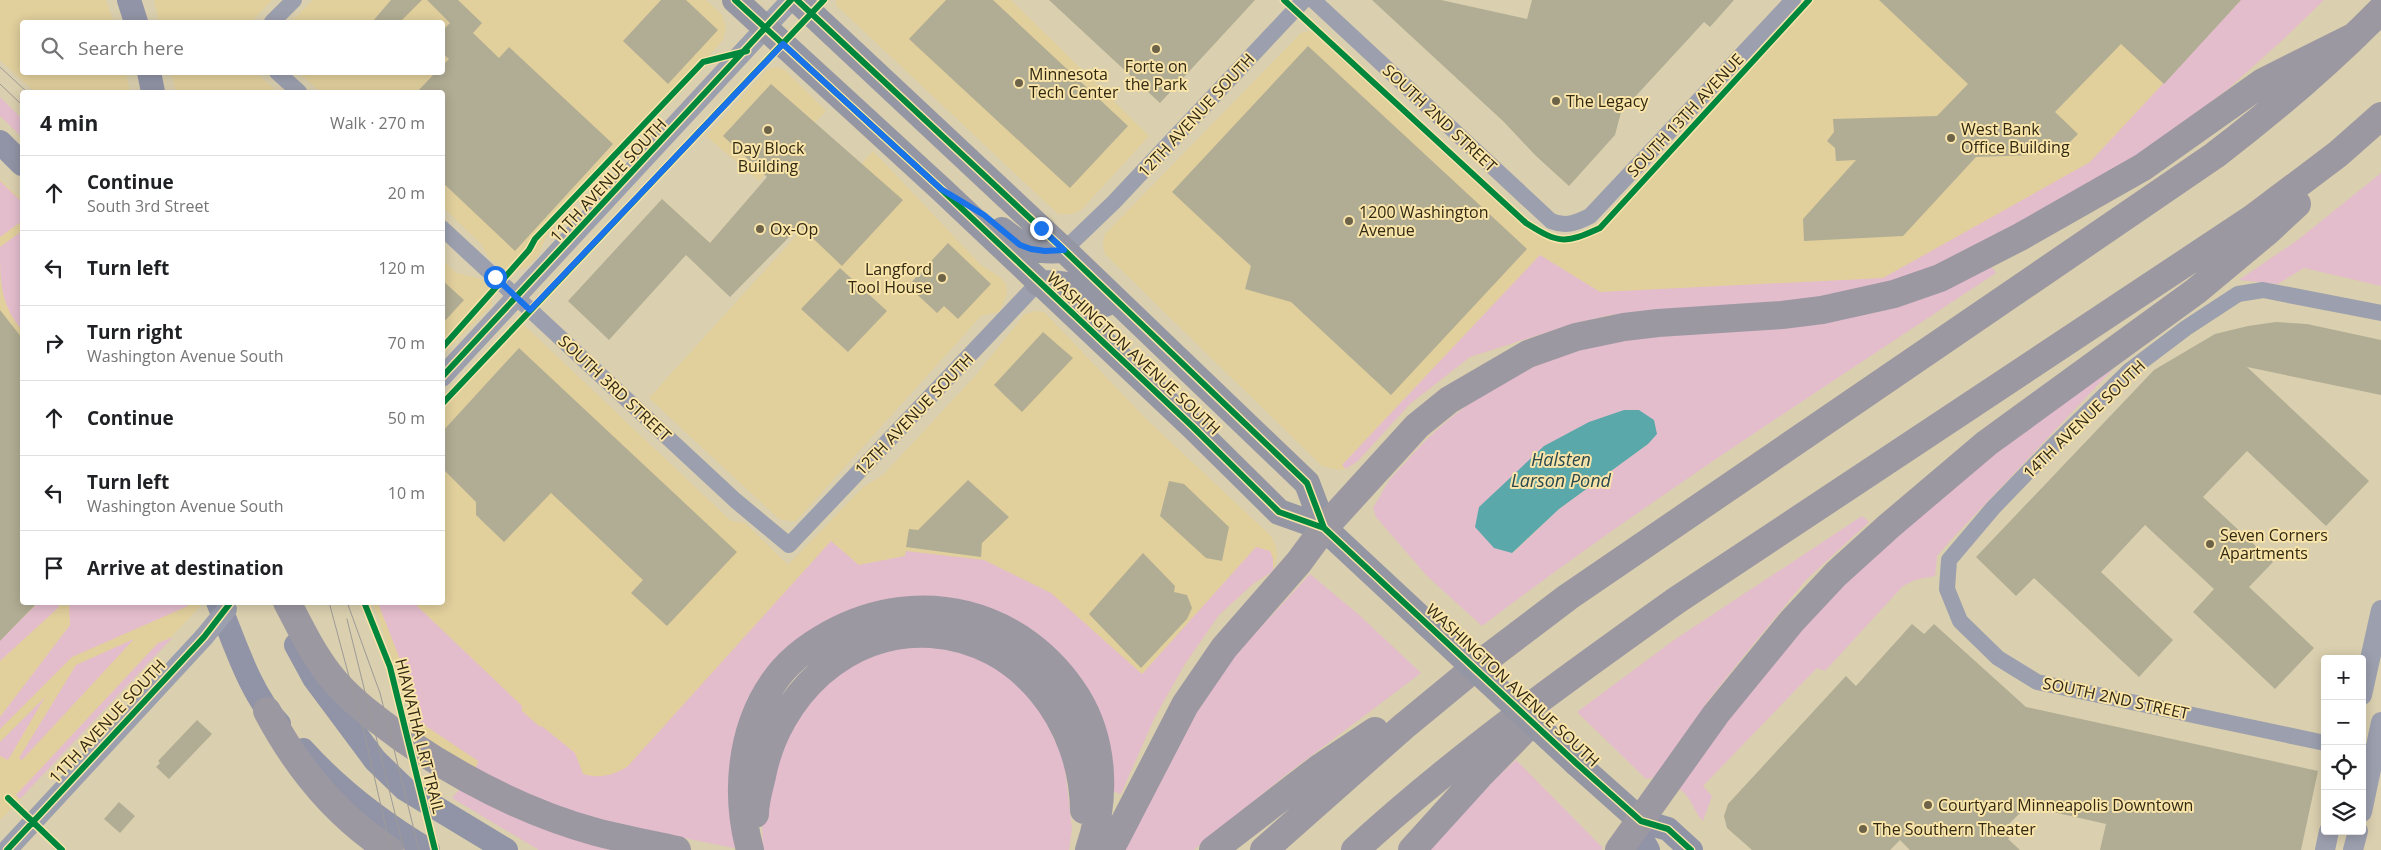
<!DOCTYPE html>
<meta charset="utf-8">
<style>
:root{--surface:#fff;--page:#f6f6f6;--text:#202124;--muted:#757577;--line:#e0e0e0}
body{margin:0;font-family:"Open Sans",sans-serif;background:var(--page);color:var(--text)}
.controls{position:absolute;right:15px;bottom:15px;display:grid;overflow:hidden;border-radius:5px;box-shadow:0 2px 12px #0003}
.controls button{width:45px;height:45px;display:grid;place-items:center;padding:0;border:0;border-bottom:1px solid var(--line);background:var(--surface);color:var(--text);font:25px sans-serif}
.stop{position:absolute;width:15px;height:15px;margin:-11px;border:4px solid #1a73e8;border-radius:50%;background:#fff}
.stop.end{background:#1a73e8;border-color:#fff;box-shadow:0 1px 5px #0008}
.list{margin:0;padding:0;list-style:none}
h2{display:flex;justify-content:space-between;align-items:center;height:65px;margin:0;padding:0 20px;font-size:21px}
h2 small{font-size:16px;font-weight:400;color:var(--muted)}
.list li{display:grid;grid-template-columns:32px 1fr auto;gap:15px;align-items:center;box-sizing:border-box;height:75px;padding:0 20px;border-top:1px solid var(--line)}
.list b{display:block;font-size:19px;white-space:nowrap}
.list p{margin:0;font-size:16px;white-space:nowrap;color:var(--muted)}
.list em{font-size:16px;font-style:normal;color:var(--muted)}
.icon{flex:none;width:28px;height:28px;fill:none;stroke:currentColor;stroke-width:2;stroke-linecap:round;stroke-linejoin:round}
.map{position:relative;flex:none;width:2381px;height:850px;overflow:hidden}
.search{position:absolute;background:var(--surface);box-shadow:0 2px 12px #0003;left:20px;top:20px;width:425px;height:55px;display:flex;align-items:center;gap:12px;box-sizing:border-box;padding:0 18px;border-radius:5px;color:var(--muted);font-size:19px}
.panel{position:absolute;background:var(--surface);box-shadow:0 2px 12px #0003;left:20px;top:90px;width:425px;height:515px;border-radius:5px}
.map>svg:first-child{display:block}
</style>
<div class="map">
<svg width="2381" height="850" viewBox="0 0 2381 850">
<rect width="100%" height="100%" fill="#dacfae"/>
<path fill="#e1cf9c" d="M0 0H106L114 22H22V72L126 73 130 92H35L0 60Z
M154 0H272L251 22H159Z
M313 0H706L722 15 726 27 723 40 548 234 537 257 527 267 517 271 500 268 488 257 482 245 443 207 442 92H321L299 73 442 72V22H286L292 21Z
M836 0H1011L1149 136 1081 210 1071 214H1058L836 5Z
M1813 0H2324L2286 37 2228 89 1937 271 1659 311 1610 315 1576 323 1470 357 1410 404 1358 461 1346 469 1338 470 1322 466 1105 254 1103 245 1105 234 1301 33 1309 31 1319 35 1540 235 1554 239 1585 233 1601 227Z
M776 67 785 70 826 111 759 181 706 136 768 69Z
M171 73H257L277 92H176Z
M873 151 981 265 1000 277 1006 284 1007 295 999 312 981 316 796 521H790L779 519 649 398Z
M0 179 22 200V602L203 603 0 820Z
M442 259 456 273 481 279 491 287 493 294 492 305 443 354Z
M1036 311 1044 312 1145 418 1271 536 1276 548 1277 557 1273 571 1253 584 1219 615 1185 664 1155 717 1121 794 906 551 905 556 859 565 603 822 517 794 419 736 373 603 442 602 443 404 508 328 516 322 525 326 731 521 745 523 788 565 862 488 883 475 976 375 1025 314Z"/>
<path fill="#e4bdcc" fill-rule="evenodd" d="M2241 0H2324L2286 37 2228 89 2134 160 1973 254 1849 299 1610 315 1576 323 1470 357 1410 404 1358 461 1346 469 1342 465 1540 255 1600 292 1883 278 2090 162Z
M0 97 22 119V137L0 116Z
M2381 173V286L2304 268 2278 284 2239 280 2299 239Z
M0 181 22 202V221L0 237Z
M22 231V330C0 304 0 281 0 247Z
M1989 263 1996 273C1823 388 1648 500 1482 626L1427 576 1376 517 1373 508C1378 500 1383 490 1388 482 1394 473 1404 465 1411 456 1457 404 1515 371 1580 348ZM1648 444 1559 509 1513 553 1479 507Z
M2114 368 1951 540 1937 556 1935 576 1915 580 1903 586 1825 671 1817 668 1703 786 1712 796 1703 821C1693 811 1690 793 1677 788L1735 700 1875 548 2027 425Z
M1862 516 1869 522 1806 580 1743 657 1707 702 1665 773 1659 777 1646 779 1577 712 1674 640Z
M831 541 859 565 905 556 906 551 984 560 1051 593 1142 674 1256 547 1270 551 1273 558V571L1253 584 1219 615 1185 664 1155 717 1121 794 1109 790 1106 754 944 603 770 674 739 849 603 822 552 808 475 772 478 761 417 720 411 688 378 603H414L522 706V711L539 726 543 727 575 753 583 774C600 779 613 775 627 767Z
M1310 574 1358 614 1421 673 1283 777 1194 850H1115L1173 747 1237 653Z
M38 603H58L59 607 0 661V640Z
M69 603 186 602 188 606 72 657 0 729V717L70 625Z
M173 637 20 799 16 795 158 643Z
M134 639 22 760 19 758 76 665Z
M908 643 962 650 1006 672 1039 705 1064 761 1072 829 1069 850H763L762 825 766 794 795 714 843 665Z
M45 697 8 760 0 756V742Z
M1516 760 1603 848 1601 850H1424L1451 819Z
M459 790 544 827 627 850H539L452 798Z"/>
<path fill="#5ba8aa" d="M1624 410H1639L1654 420 1657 434 1648 444 1559 509 1512 553 1494 548 1475 527 1479 507 1544 446 1589 422Z"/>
<path fill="#b1ad94" d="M391 0H422L400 22H372Z
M427 0H458L482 23 473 33 499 58 509 47 613 144 515 251 442 182V92H417L436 72H442V66L449 59 442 53V31L450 23Z
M661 0H686L718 30 668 84 623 41Z
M946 0H993L1128 126 1070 188 909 39Z
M1049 0H1255L1160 103Z
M1372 0H1441L1527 19 1532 0H1734L1710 27 1704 22 1621 112 1615 135 1569 186 1536 156 1504 122Z
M1879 0H2241L2164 84 2121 44 2055 112 2078 134 2058 154 1976 157 1903 236 1804 241 1803 219 1856 160 1836 161 1835 148 1827 141 1834 132 1833 119 1937 116 1968 84Z
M1308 46 1527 249 1391 395 1291 302 1245 289 1251 266 1172 192Z
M771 84 903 200 842 266 800 226 730 297 686 255 609 340 568 301 662 199 710 243 767 177 723 136Z
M948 243 991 284 958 319 944 306 937 313 908 286Z
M840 268 887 311 848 352 801 309Z
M442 280 464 300 442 324Z
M0 310 22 338V602H38L0 641Z
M2276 322 2307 324 2381 340V395L2247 367 2369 481 2326 526 2247 451 2203 497 2273 562 2249 587 2314 648 2275 689 2193 612 2214 589 2145 525 2101 572 2173 640 2139 677 2034 578 2016 596 1976 557 2154 370 2215 334 2248 326Z
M1043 332 1073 358 1022 412 994 385Z
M519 348 737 552 667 626 631 593 643 580 551 493 504 542 476 515V502L442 468V432Z
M968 480 1009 517 982 543 981 557 906 547 909 529 918 530Z
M1169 481 1184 484 1229 527 1222 561 1206 558 1160 516Z
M1143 553 1175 586 1174 592 1187 595 1192 608 1187 619 1141 668 1089 614Z
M1912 624 1924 634 1934 624 2026 707 2318 771 2301 850H2100L2106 824 2027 806 2008 825 2015 831 2008 839 2020 850H1910L1900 840 1890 850H1752L1727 828 1724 816 1728 804 1846 676 1856 686Z
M197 720 212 734 169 779 156 767 160 763 158 761Z
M119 802 135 816 120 833 104 819Z"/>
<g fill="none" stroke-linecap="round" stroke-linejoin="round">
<path stroke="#9c9fae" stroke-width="16" d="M1313 0 1551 221C1566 227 1576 223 1590 216L1793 0
M272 22 294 0
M277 72 299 92
M442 228 736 501 789 545 1038 283
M1064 250 1114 202 1304 0
M2325 743 2037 682 1998 658 1960 621 1947 589 1949 560 1993 508 2051 448 2129 371 2186 328 2238 294 2263 290 2381 313"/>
<path stroke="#9c9fae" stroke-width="20" d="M442 377 791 0
M2362 695 2381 610
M2362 812 2381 722
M7 850 204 637
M2325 850 2329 831
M2353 850 2358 831"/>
<path stroke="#9094a6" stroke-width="24" d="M129 0 136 22
M149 72 153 92
M0 142 22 164
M218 602C234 641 250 693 279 724
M296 645 314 678 375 760 405 789 506 850
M303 750C340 791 381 822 428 850
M1648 850 1643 841 1641 821 1668 829 1691 850"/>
<path stroke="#9496a3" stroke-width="26" d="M735 0 941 189 1193 427 1279 512 1324 528 1426 623
M797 0 1064 250 1307 483 1324 528
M1002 230C1025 249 1034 252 1064 250
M1038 283C1068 283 1081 285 1105 304
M1576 763 1641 821"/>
<path stroke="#9c98a2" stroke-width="28" d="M287 602C300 627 312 652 329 674 350 701 379 721 406 741 465 781 527 813 596 832 623 839 650 844 677 850
M267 711C296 766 337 816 389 850
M755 814C755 801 759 789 762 776 777 697 846 628 931 634 1022 640 1083 723 1084 810
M750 850C735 795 740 731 773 683 787 662 808 646 830 634 919 585 1023 611 1077 697 1105 743 1106 800 1089 850
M1110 850 1185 705 1224 648 1299 562 1324 528 1417 426 1449 400 1528 354 1576 337 1624 327 1658 323 1782 315 1822 310 1894 294 1940 278 2020 237 2143 167 2263 82 2355 36
M1213 850 1318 769 1375 731
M1264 850 1403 727 1477 666 1568 597 2215 155C2274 110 2329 63 2381 10
M1355 850C1455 758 1566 679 1677 600L2253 218 2338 154 2381 116
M1412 850 1479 776 1527 727
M1619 850 1716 714 1792 621 1836 574 1889 526 1987 443 2196 291 2268 231 2297 204"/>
<path stroke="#9d9a98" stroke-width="1" d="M0 67 27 92
M0 84 22 105
M329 602 365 736 391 850
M347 602 380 693 419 850
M347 619 404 850"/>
<path stroke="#9c9fae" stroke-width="20" d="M204 637 227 609"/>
<path stroke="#9496a3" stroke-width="26" d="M1426 623 1576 763"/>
<defs>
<path id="cycleway" d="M735 0 941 189 1193 427 1279 512 1324 528 1576 763 1641 821 1668 829 1691 850
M797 0 1064 250 1307 483 1324 528
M1284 0 1526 223C1559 244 1565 244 1600 228L1809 0
M442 348 529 250 535 239 703 62 747 51
M442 377 791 0
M442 404 824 0
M364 602 390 667 435 850
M8 798 62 850
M7 850 204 637 231 602"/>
</defs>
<use href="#cycleway" stroke="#f9e4a9" stroke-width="9"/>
<use href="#cycleway" stroke="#00873e" stroke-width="6"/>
</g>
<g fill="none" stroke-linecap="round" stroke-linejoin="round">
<path stroke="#1a73e8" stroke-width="6" d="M495 277 530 310 783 44 941 189 984 215 1020 245 1031 249 1045 251 1064 250 1041 228"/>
</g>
<g fill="#6c6349" stroke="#f9e4a9" stroke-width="2">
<circle cx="1156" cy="49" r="5"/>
<circle cx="1019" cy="83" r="5"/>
<circle cx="1556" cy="101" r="5"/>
<circle cx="768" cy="130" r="5"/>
<circle cx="1951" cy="138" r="5"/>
<circle cx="1349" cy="221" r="5"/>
<circle cx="760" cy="229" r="5"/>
<circle cx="942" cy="278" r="5"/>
<circle cx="2210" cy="544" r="5"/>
<circle cx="1928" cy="805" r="5"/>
<circle cx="1863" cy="829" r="5"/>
</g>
<g text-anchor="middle" stroke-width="4" stroke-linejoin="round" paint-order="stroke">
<g font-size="16" fill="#312912" stroke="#f9e4a9" text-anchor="start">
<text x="1156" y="72" text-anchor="middle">Forte on<tspan x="1156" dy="18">the Park</tspan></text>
<text x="1029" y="80">Minnesota<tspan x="1029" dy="18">Tech Center</tspan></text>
<text x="1566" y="107">The Legacy</text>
<text x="1961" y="135">West Bank<tspan x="1961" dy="18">Office Building</tspan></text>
<text x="768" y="154" text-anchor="middle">Day Block<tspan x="768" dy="18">Building</tspan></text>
<text x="1359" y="218">1200 Washington<tspan x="1359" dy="18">Avenue</tspan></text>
<text x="770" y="235">Ox-Op</text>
<text x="932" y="275" text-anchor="end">Langford<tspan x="932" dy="18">Tool House</tspan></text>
<text x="2220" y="541">Seven Corners<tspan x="2220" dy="18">Apartments</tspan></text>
<text x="1938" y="811">Courtyard Minneapolis Downtown</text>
<text x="1873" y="835">The Southern Theater</text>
</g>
<g font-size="16" fill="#312912" stroke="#f9e4a9">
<text transform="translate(1196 115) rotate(-47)" y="6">12TH AVENUE SOUTH</text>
<text transform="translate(1685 115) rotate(-47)" y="6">SOUTH 13TH AVENUE</text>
<text transform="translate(1440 118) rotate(43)" y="6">SOUTH 2ND STREET</text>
<text transform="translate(608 180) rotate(-47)" y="6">11TH AVENUE SOUTH</text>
<text transform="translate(1134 353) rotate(43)" y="6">WASHINGTON AVENUE SOUTH</text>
<text transform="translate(615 388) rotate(43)" y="6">SOUTH 3RD STREET</text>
<text transform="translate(914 414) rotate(-46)" y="6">12TH AVENUE SOUTH</text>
<text transform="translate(2084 419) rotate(-44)" y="6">14TH AVENUE SOUTH</text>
<text transform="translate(1513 685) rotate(43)" y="6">WASHINGTON AVENUE SOUTH</text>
<text transform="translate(2116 698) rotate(12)" y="6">SOUTH 2ND STREET</text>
<text transform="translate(107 721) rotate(-47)" y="6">11TH AVENUE SOUTH</text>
<text transform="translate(420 736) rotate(76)" y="6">HIAWATHA LRT TRAIL</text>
</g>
<g font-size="18" font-style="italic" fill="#29494f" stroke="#f9e4a9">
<text x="1561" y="466">Halsten<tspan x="1561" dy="21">Larson Pond</tspan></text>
</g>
</g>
</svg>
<div class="controls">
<button>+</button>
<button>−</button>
<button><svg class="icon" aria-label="locate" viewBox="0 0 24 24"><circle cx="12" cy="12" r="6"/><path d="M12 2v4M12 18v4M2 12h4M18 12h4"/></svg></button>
<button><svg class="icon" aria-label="layers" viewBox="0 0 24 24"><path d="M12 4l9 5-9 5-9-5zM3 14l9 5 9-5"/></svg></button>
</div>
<div class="stop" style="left:495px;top:277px"></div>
<div class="stop end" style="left:1041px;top:228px"></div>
<div class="search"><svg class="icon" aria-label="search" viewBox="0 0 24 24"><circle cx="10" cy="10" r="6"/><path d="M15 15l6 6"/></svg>Search here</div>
<section class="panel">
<h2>4 min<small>Walk · 270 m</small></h2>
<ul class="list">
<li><svg class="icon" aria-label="ahead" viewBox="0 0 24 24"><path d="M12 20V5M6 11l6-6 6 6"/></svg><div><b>Continue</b><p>South 3rd Street</p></div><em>20 m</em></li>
<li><svg class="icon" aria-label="left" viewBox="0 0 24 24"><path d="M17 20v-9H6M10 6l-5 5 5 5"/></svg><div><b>Turn left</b></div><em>120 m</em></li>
<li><svg class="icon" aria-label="right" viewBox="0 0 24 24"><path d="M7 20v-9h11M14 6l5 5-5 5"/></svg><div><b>Turn right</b><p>Washington Avenue South</p></div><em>70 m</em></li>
<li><svg class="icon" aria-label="ahead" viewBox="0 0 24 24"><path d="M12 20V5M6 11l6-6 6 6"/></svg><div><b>Continue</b></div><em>50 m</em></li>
<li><svg class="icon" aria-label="left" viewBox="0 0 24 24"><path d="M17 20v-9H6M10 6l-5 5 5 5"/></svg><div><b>Turn left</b><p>Washington Avenue South</p></div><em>10 m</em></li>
<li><svg class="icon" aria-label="arrive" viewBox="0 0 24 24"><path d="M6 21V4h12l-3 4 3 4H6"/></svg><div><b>Arrive at destination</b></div></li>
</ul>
</section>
</div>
